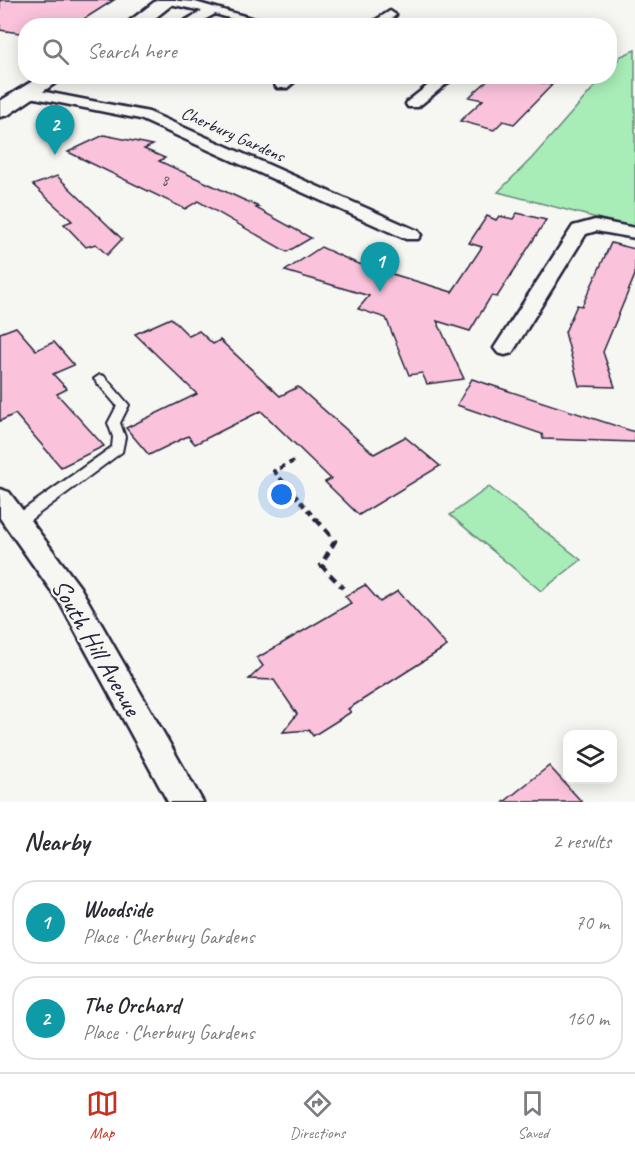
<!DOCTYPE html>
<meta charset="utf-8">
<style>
:root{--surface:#fff;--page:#f2f2f3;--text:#2b2b33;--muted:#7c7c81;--line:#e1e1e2;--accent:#c8321e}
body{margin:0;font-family:Caveat,sans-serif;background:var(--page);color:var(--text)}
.controls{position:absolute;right:18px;bottom:18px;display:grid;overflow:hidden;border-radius:12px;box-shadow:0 3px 15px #0003}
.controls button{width:54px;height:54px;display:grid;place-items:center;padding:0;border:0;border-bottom:2px solid var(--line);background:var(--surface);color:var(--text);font:30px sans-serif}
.you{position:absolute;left:282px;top:495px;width:21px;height:21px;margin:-15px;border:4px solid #fff;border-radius:50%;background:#1a73e8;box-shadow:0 0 0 9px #1a73e833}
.badge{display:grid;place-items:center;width:39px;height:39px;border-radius:50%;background:var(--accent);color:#fff;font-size:20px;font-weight:700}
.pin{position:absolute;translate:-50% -50px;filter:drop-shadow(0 2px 3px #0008)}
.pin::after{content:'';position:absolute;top:32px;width:21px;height:18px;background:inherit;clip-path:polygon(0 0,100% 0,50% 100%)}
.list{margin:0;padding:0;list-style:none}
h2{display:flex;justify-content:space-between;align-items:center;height:78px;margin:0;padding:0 24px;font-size:26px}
h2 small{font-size:20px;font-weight:400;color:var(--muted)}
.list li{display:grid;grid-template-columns:39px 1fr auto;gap:18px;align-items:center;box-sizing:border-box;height:84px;margin:0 12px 12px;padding:0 12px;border:2px solid var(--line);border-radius:24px}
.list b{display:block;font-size:22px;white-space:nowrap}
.list p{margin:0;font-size:20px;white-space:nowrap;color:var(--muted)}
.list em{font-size:20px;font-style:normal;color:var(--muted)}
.icon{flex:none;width:33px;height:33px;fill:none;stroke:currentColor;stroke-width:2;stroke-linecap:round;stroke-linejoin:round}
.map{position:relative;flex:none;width:635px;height:802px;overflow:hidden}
.search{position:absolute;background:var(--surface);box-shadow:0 3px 15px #0003;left:18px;right:18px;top:18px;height:66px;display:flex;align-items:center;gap:15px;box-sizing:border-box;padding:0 21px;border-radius:24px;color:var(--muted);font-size:22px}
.sheet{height:270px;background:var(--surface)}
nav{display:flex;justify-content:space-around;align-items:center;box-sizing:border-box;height:84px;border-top:2px solid var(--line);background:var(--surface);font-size:16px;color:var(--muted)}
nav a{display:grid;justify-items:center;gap:3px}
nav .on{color:var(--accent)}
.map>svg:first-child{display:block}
</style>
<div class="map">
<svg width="635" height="802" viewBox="0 0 635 802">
<rect width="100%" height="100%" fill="#f6f6f2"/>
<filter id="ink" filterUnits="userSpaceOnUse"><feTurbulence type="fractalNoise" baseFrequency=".0167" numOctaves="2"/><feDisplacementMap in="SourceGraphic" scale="12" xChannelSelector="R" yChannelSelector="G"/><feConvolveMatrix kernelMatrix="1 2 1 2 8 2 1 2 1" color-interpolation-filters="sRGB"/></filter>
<g filter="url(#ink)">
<path fill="#a8edb8" stroke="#65887a" stroke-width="1.5" d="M635 50V228L498 192 532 158 603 77 610 76V69L621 56Z
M489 487 581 560 541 591 450 515Z"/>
<path fill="#fac3db" stroke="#22223b" stroke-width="1.5" d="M0 0H114L73 26H26V34L0 30Z
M493 76H514L552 85 514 124 503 121 494 130 460 121 483 100 469 97Z
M104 135 153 145 144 149 165 158 159 161 259 207 256 208 311 238 287 252 198 201 185 209 68 152Z
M57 176 122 239 107 255 96 244 86 247 64 224 72 221 33 185Z
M517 213 546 220 497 297 491 296 470 331 437 321 464 379 427 384 422 373 409 375 386 318 358 309 369 296 285 271 321 247 356 263 452 292 482 247 469 243 487 216 496 220 499 216 513 219Z
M611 243 635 249V275L603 352 615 387 579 386 565 332 577 305 582 306Z
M171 318 189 336 199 331 213 344 220 340 280 396 298 387 374 454 405 437 440 466 359 515 325 482 331 479 261 411 195 444 188 436 149 455 126 428 197 394 135 334Z
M16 327 36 350 54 342 74 365 53 374 67 389 57 394 104 446 61 467 15 414 0 421V333Z
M472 379 635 432V442L543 439 542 434 457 405Z
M365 585 380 602 398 591 447 646 348 709 351 712 313 736 309 730 283 732 297 714 274 680 249 679 263 666 257 658 351 603 345 596Z
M549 766 582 802H504Z"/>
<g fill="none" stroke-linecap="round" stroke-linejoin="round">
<defs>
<path id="lane" d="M100 375 104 376 129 405 120 423 125 437 122 452 22 526 17 527 12 526 10 522 12 518 112 447 113 437 108 423 117 406 94 379Z"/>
<path id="street" d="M163 0 195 2 279 26H257L215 14 193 26H176L202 11 165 3Z
M390 11 396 15 382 26H366Z
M284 76H301L287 88H277L275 85Z
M440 76H456L418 107H408L406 104 408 101Z
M30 89 149 112 418 231 421 235 418 239H406L140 119 25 96 23 93 25 90Z
M595 220 635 228V238L596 231 586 234 512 353 505 355 498 353 494 348 573 226Z
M0 489 9 492 80 587 203 802H168L60 603 0 518Z"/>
<path id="secondary" d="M157 0H178L145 26H123Z
M41 76H66L8 115 0 117V101Z"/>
</defs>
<use href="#lane" stroke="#22223b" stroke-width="4"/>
<use href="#street" stroke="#22223b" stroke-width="5"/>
<use href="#secondary" stroke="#22223b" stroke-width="5"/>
<path stroke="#22223b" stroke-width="4" stroke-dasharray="6 4.5" stroke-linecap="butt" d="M294 461 274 471 317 521"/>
<path stroke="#22223b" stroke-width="4.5" stroke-dasharray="8 6" stroke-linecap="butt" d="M316 519 335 541 321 565 343 588"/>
<use href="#lane" fill="#f6f6f2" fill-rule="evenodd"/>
<use href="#street" fill="#f6f6f2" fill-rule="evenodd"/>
<use href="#secondary" fill="#f6f6f2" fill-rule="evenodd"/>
</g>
</g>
<g text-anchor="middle" stroke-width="4.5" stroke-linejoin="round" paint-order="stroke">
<g font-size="15" fill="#584a63">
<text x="165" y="185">8</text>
</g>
<g font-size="18" fill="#22223b" stroke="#f6f6f2">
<text transform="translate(233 134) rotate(24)" y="6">Cherbury Gardens</text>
</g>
<g font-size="26" fill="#22223b" stroke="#f6f6f2">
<text transform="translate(97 647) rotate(60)" y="9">South Hill Avenue</text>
</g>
</g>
</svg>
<div class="controls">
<button><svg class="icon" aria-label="layers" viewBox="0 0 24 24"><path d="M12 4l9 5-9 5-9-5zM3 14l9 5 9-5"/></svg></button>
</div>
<div class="you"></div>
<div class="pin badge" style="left:380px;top:292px;background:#0f9aa8">1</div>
<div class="pin badge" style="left:55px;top:155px;background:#0f9aa8">2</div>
<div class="search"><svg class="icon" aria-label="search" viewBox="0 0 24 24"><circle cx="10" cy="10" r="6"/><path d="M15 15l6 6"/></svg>Search here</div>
</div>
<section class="sheet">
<h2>Nearby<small>2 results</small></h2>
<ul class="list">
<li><span class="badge" style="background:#0f9aa8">1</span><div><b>Woodside</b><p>Place · Cherbury Gardens</p></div><em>70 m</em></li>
<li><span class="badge" style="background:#0f9aa8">2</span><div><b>The Orchard</b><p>Place · Cherbury Gardens</p></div><em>160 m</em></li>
</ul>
</section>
<nav>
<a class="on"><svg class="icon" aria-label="map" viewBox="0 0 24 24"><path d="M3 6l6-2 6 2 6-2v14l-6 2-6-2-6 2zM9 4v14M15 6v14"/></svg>Map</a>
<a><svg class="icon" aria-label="directions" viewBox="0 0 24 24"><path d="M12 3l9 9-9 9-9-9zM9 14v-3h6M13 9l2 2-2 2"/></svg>Directions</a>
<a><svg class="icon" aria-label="saved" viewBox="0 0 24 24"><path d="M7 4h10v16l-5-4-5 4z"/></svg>Saved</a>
</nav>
